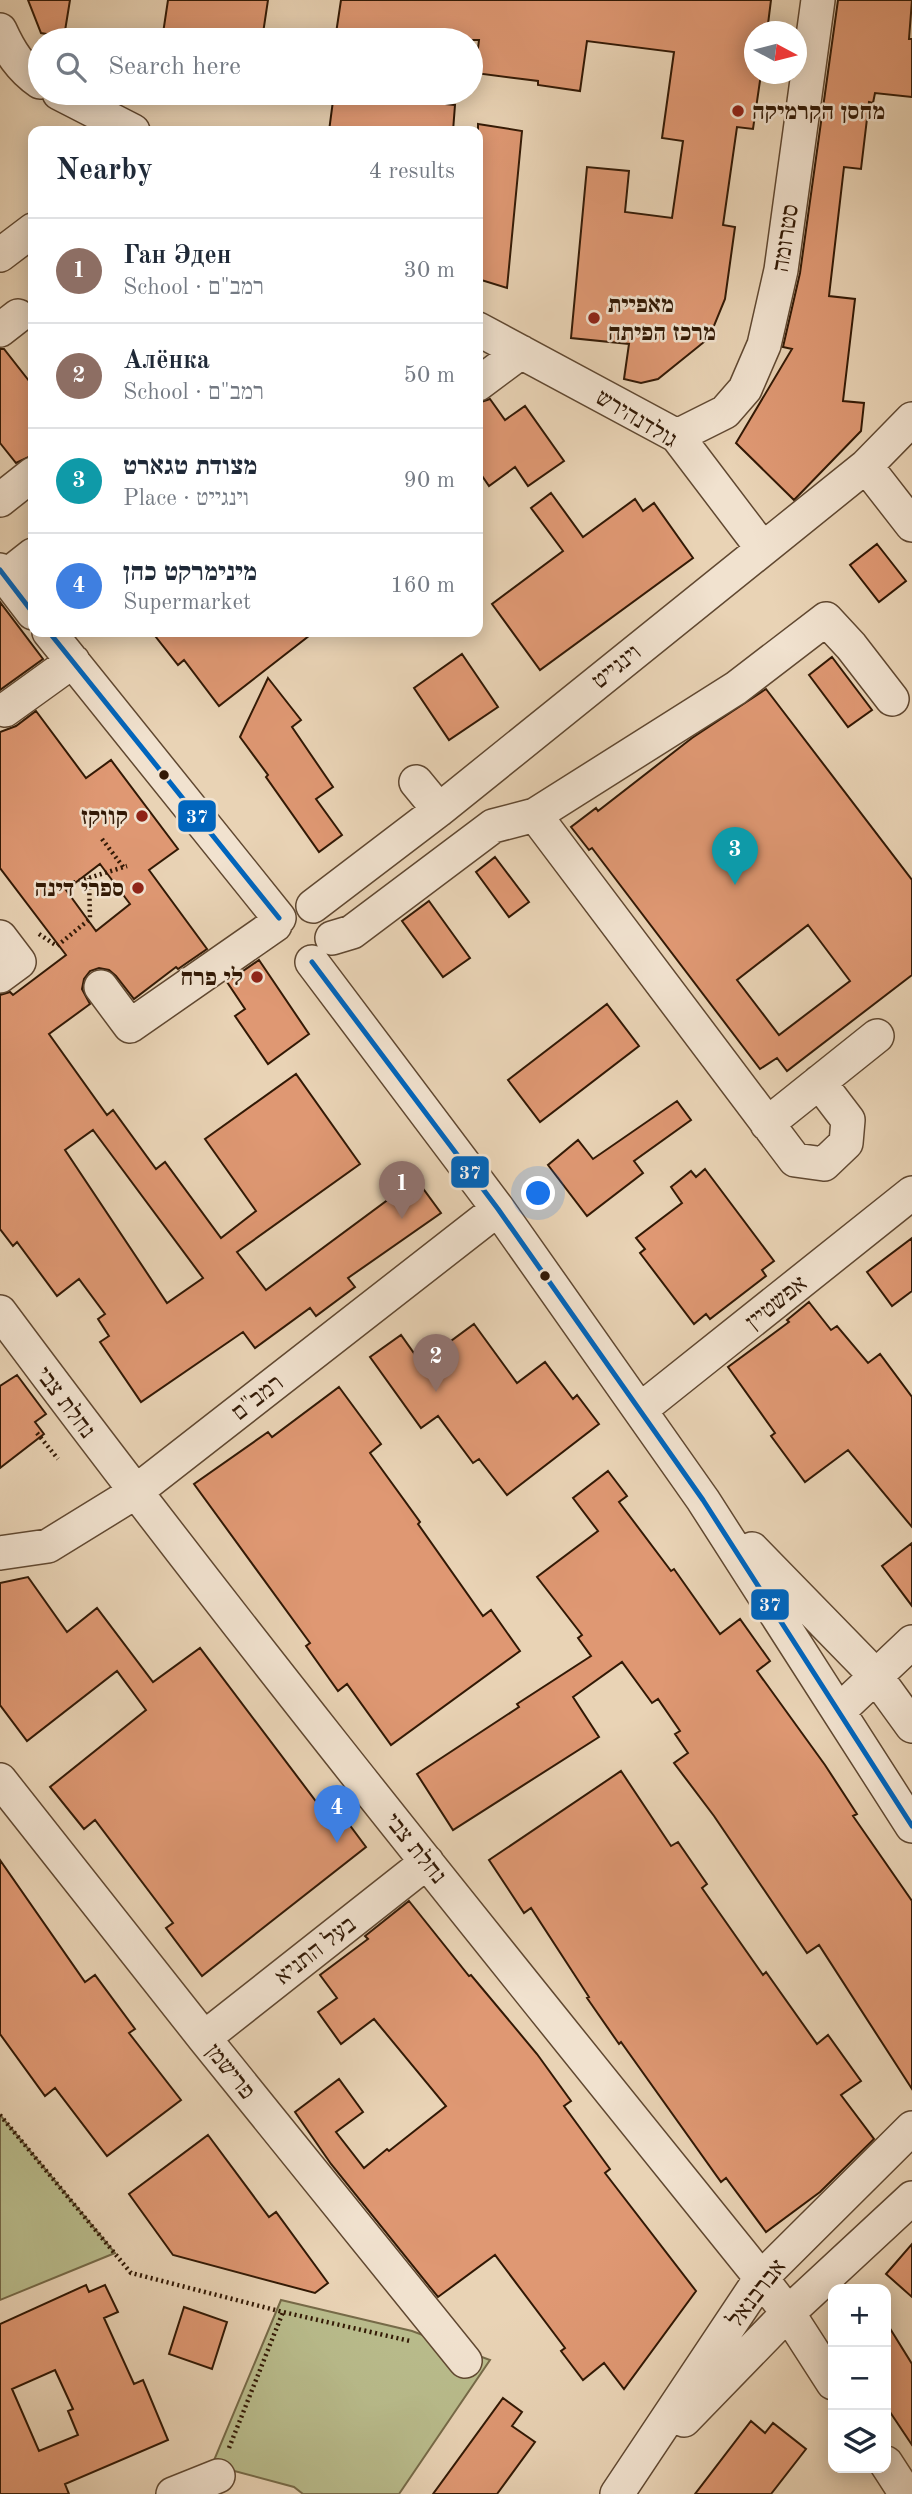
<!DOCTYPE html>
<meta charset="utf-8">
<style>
:root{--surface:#fff;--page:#f6f6f7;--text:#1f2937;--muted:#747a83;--line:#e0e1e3;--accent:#111827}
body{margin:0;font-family:"Old Standard TT","Frank Ruhl Libre",serif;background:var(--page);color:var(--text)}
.controls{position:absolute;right:21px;bottom:21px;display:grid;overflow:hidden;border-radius:14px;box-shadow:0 4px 18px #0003}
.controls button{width:63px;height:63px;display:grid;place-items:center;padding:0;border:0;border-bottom:2px solid var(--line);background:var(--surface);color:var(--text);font:35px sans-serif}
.compass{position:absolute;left:744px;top:21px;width:63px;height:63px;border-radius:50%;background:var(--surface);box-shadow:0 4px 18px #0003;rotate:97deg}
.you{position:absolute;left:539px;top:1194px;width:24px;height:24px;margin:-18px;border:5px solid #fff;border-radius:50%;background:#1a73e8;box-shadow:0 0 0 10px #1a73e833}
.badge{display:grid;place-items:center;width:46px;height:46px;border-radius:50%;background:var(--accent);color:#fff;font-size:23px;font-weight:700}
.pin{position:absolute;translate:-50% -58px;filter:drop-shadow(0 2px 4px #0008)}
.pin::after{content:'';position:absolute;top:37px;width:24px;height:21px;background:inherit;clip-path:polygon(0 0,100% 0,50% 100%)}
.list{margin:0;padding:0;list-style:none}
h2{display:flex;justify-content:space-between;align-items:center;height:91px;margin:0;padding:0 28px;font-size:30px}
h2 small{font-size:23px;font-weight:400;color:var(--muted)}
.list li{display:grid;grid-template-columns:46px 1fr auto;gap:21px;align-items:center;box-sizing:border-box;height:105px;padding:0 28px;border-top:2px solid var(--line)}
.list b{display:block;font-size:26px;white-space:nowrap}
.list p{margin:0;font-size:23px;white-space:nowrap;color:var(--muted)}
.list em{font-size:23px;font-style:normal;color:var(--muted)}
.icon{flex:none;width:38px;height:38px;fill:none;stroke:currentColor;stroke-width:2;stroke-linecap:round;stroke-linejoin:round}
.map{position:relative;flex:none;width:912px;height:2494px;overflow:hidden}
.search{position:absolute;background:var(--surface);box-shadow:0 4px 18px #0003;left:28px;top:28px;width:455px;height:77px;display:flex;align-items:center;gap:18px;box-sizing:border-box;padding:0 24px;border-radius:38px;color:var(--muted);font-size:26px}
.panel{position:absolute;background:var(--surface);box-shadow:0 4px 18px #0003;left:28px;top:126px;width:455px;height:511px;border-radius:14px}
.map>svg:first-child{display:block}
</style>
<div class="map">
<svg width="912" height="2494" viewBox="0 0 912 2494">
<rect width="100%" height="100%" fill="#e9d3b5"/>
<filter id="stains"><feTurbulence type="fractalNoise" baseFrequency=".00286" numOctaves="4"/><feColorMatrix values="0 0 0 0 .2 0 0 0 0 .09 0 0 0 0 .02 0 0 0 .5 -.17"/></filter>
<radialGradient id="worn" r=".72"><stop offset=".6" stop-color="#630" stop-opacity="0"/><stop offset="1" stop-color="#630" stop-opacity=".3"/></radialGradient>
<path fill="#b9bc8c" stroke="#766a48" stroke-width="2" d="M0 2115 115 2253 0 2300Z
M281 2300 412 2331 490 2360 399 2494H303L294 2487 212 2465Z"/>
<path fill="#df9873" stroke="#321905" stroke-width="2" fill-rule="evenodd" d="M28 0H70L64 37 41 33Z
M168 0H268L262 40H162Z
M341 0H771L767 32H754V74H761L753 129 737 127 723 225 735 227 725 299 709 338 658 379 641 383 624 379 629 344 571 338 587 167 629 171 625 212 672 218 683 141 662 138 674 52 587 41 580 91 538 85V81L475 73 479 40H335Z
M838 0H912L909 39H912V97L875 93 873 103 869 102 861 169 844 167 829 296 855 299 843 401 864 403 861 431 794 500 736 443 792 349 783 347 800 273Z
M334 93 455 105 453 131H329Z
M478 124 522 131 507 288 478 279Z
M0 349H4L33 386V455L16 463 0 443Z
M490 399 505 420 525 406 564 461 528 486 515 467 489 486 478 470V403Z
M551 493 583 537 635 499 643 511 654 503 693 558 540 670 492 604 563 551 531 508Z
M877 544 906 581 879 602 850 565Z
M0 602 43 659 0 690Z
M152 632H314L219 706 184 660 178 665Z
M462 654 498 707 449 740 414 688Z
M832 657 872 710 848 727 809 675Z
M268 678 301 720 292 727 333 787 316 799 342 835 319 852 266 777 268 775 240 737Z
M766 689 912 880V975L787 1071 777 1058 760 1069 592 848 589 850 571 827 596 808 598 811 692 738ZM808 925 850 981 779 1035 737 980Z
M36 711 86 778 111 760 178 849 149 870 207 949 178 969 176 967 134 999 116 976 109 970 99 968 90 971 84 979 82 989 90 1004 49 1034 107 1115 113 1110 156 1169 165 1162 221 1238 256 1211 205 1139 296 1074 360 1164 237 1252 266 1290 416 1179 441 1213 348 1278 355 1287 316 1316 310 1308 255 1348 243 1332 141 1402 100 1342 109 1336 98 1319 105 1314 79 1279 57 1296 17 1242 13 1246 0 1229V995L10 992 13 995 66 955 0 868V732L16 726ZM100 864 130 904 96 931 66 890ZM93 1130 203 1278 167 1303 65 1150Z
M495 857 529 902 509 917 476 872Z
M429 901 470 958 443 977 402 921Z
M259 960 309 1034 268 1064 235 1016 245 1009 227 982Z
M607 1004 639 1046 540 1122 508 1080Z
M677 1101 691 1120 634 1161 643 1173 587 1216 548 1165 578 1140 593 1159Z
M705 1169 774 1261 762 1270 766 1276 710 1319 706 1314 694 1324 640 1253 645 1249 636 1238 682 1203 671 1187 691 1171 696 1177Z
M912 1238V1291L892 1306 867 1272Z
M809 1302 831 1330 837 1326 868 1363 880 1354 912 1397V1527L848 1450 805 1482 771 1436 775 1433 728 1367 789 1322 787 1320Z
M474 1324 517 1383 545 1362 573 1399 577 1395 599 1424 507 1495 479 1459 473 1463 438 1416 421 1428 370 1357 401 1335 421 1363Z
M17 1375 46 1414 35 1422 44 1434 0 1468V1386Z
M339 1387 381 1444 370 1453 420 1522 418 1524 483 1616 491 1610 520 1651 391 1745 347 1684 338 1691 306 1646 310 1643 194 1484 268 1432 272 1437Z
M608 1471 627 1496 619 1502 671 1571 674 1569 720 1634 740 1619 770 1661 757 1671 825 1765 857 1814 853 1816 912 1901V2089L819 1945 807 1953 714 1816 674 1763 688 1753 675 1734 680 1731 658 1699 652 1703 622 1662 573 1697 599 1737 453 1830 417 1774 519 1707 517 1704 591 1656 578 1638 582 1635 537 1577 598 1531 573 1498Z
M912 1543V1606L882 1566Z
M28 1577 67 1632 97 1608 153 1682 200 1648 318 1804 328 1796 366 1847 202 1976 166 1928 173 1923 95 1820 84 1829 50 1787 146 1710 117 1671 27 1741 0 1705V1583Z
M621 1771 671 1846 678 1842 707 1884 702 1888 763 1975 766 1972 817 2044 828 2035 861 2081 841 2095 874 2139 820 2192 766 2232 726 2178 721 2182 621 2042 619 2044 587 1998 589 1997 531 1908 524 1913 489 1860Z
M0 1860 85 1982 95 1975 135 2029 129 2033 181 2100 107 2156 55 2088 45 2096 0 2034Z
M409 1901 469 1976 471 1975 537 2054 571 2101 564 2106 610 2169 605 2173 696 2291 624 2389 604 2363 583 2380 561 2351 565 2348 495 2255 438 2297 331 2164 295 2112 339 2079 363 2112 336 2132 364 2168 387 2149 389 2151 446 2106 374 2019 341 2044 318 2012 337 1998 320 1975 368 1939 365 1936Z
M208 2135 269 2217 276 2212 328 2283 315 2293 173 2255 129 2194Z
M912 2244V2297L886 2274Z
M86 2285 89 2292 105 2285 118 2312 104 2318 134 2384 143 2380 168 2440 65 2484 69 2494H0V2324ZM55 2370 73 2409 68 2411 78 2435 39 2451 12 2389Z
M184 2307 227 2322 212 2369 169 2354Z
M886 2322 912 2364V2445L886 2406Z
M503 2398 522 2412 512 2426 535 2442 497 2494H433Z
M751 2421 765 2433 773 2423 806 2449 771 2494H695Z"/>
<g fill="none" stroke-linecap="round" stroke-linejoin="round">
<defs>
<path id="minor" d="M0 30C10 52 20 68 40 82
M59 93 133 131
M0 255 33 230
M478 329 677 436 762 548
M0 330 18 316
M478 384 521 352
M677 436 725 412 745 389 764 345 781 270 818 0
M866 466 912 525
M0 500 33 474
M0 570 33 613
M5 577 33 555
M49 632 279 918
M5 710 73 661
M416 782 439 810
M535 815 795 1160 824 1164 846 1143 848 1120 819 1082
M313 906 439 810 866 466 912 419
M0 937 19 962 0 976
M332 938 352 932 493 826 535 815 736 688 826 619 851 646 892 699
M312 962 498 1209 703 1500 912 1826
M101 987 130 1026 275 925
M767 1124 877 1036
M0 1312C245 1641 504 1959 761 2278L788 2313 833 2383
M640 1410 912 1193
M752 1549 875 1675 912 1726
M0 1553 48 1546 134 1493 498 1209
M839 1711 912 1642
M0 1780 204 2038 465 2361
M204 2038 427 1862
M684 2420 788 2313 912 2198
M886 2463 906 2494
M173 2494 218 2476
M617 2494 761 2278 912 2128"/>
</defs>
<use href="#minor" stroke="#604831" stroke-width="36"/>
<path stroke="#321905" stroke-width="4.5" stroke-dasharray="2 3.5" stroke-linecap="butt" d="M102 839 124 868
M63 886 127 866
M39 934 57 946 90 919 89 878
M37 1433 58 1459
M0 2115 131 2273 283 2312 410 2341
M229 2448 283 2312"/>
<use href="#minor" stroke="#f1e2cf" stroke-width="33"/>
<defs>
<path id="bus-1" d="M0 570 33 613
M49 632 279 918
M312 962 498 1209 703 1500 912 1826"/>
</defs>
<use href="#bus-1" stroke="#f1e2cf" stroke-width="10"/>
<use href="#bus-1" stroke="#0065bd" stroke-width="5"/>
</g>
<g fill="#8f2418" stroke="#f1e2cf" stroke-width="2.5">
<circle cx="738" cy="111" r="7"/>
<circle cx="594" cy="318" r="7"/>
<circle cx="142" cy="816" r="7"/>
<circle cx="138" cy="888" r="7"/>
<circle cx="257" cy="977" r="7"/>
</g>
<g fill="#321905" stroke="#f1e2cf" stroke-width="2.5">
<circle cx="164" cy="775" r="6"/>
<circle cx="545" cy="1276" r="6"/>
</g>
<g text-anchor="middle" stroke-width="5" stroke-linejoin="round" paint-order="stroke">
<g font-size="24" font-weight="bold" fill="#321905" stroke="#f1e2cf" text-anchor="end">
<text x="752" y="119" text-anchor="start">מחסן הקרמיקה</text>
<text x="608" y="312" text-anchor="start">מאפיית<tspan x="608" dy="28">מרכז הפיתה</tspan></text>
<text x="128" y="824">קווקז</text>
<text x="124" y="896">ספרי דינה</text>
<text x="243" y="985">לי פרח</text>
</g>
<g font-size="24" fill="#321905" stroke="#f1e2cf">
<text transform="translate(785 238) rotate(-81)" y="8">סטרומה</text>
<text transform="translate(637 418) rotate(31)" y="8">גולדנהירש</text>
<text transform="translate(616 666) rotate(-39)" y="8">וינגייט</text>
<text transform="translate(776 1302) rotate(-39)" y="8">אפשטיין</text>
<text transform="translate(257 1397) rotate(-38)" y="8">רמב"ם</text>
<text transform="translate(66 1402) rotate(53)" y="8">נחלת צבי</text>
<text transform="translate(416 1848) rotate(51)" y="8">נחלת צבי</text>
<text transform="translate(315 1950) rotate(-38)" y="8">בעל התניא</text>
<text transform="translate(231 2071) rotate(51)" y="8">פרישמן</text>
<text transform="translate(756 2293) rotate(-52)" y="8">אברבנאל</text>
</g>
</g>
<g stroke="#f1e2cf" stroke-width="2.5">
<rect x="177" y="799" width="40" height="34" rx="7" fill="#0065bd"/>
<rect x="450" y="1155" width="40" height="34" rx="7" fill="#0065bd"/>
<rect x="750" y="1588" width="40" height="33" rx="7" fill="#0065bd"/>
</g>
<g font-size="19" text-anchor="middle" font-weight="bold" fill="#fff">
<text x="197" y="823">37</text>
<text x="470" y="1179">37</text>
<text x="770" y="1611">37</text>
</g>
<rect width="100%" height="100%" filter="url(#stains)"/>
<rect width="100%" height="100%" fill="url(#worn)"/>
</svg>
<div class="controls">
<button>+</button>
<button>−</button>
<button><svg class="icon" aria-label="layers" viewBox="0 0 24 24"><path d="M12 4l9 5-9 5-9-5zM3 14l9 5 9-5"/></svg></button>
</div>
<svg class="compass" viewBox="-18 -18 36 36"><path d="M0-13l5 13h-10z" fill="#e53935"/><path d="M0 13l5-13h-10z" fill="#747a83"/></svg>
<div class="you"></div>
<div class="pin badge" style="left:402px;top:1219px;background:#8d6e63">1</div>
<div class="pin badge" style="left:436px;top:1392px;background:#8d6e63">2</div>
<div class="pin badge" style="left:735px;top:885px;background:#0f9aa8">3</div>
<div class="pin badge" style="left:337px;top:1843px;background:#3f7fe0">4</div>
<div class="search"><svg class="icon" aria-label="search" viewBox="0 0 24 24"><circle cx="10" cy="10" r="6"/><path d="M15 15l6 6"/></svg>Search here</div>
<section class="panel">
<h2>Nearby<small>4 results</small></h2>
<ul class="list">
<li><span class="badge" style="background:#8d6e63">1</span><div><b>Ган Эден</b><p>School · רמב&quot;ם</p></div><em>30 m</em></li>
<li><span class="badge" style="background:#8d6e63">2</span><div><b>Алёнка</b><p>School · רמב&quot;ם</p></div><em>50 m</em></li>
<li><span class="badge" style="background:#0f9aa8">3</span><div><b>מצודת טגארט</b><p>Place · וינגייט</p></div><em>90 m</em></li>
<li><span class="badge" style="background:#3f7fe0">4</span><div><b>מינימרקט כהן</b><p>Supermarket</p></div><em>160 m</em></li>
</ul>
</section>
</div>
